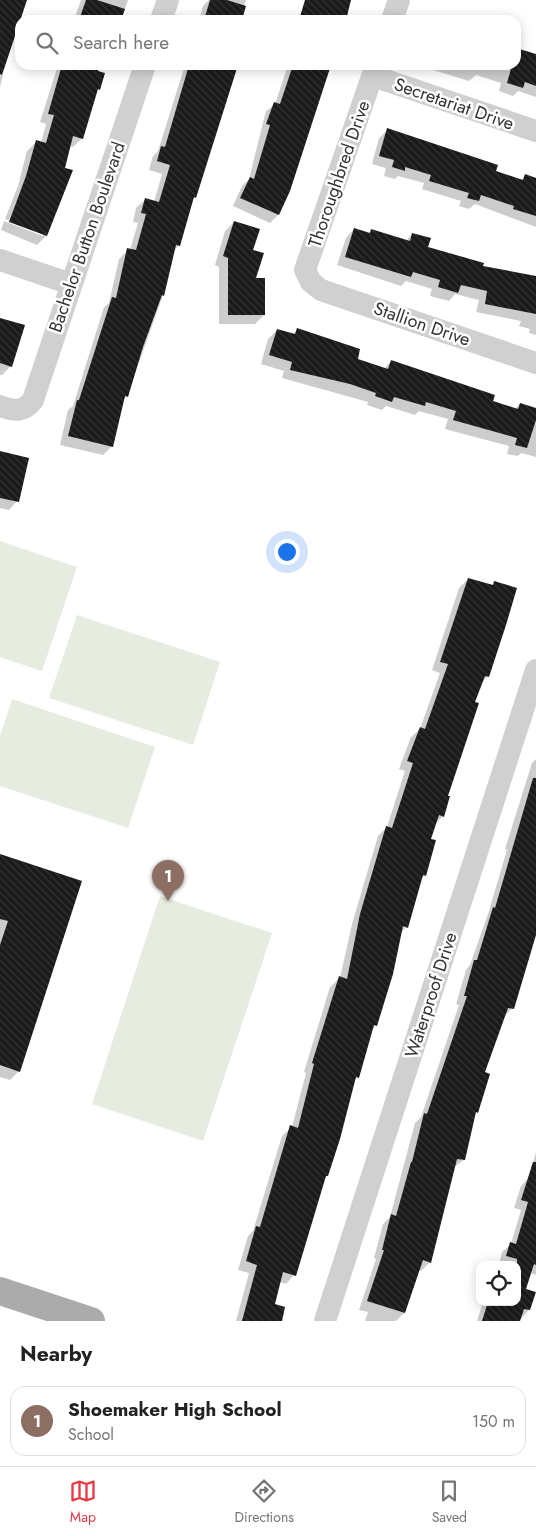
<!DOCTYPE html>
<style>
:root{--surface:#fff;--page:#f6f6f6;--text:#222;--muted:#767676;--line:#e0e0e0;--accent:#e63946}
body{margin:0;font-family:Jost,sans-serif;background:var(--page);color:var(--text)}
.controls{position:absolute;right:15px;bottom:15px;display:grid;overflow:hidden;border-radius:10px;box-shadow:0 2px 12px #0003}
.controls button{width:45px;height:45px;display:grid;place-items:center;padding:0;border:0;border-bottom:1px solid var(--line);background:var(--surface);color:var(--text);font:25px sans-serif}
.you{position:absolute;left:286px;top:551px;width:18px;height:18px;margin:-12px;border:4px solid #fff;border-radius:50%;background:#1a73e8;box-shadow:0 0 0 8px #1a73e833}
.badge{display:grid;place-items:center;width:32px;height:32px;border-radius:50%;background:var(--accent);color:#fff;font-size:16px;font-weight:700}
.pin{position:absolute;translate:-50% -41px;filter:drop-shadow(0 1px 2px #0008)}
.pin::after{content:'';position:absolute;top:26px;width:18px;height:15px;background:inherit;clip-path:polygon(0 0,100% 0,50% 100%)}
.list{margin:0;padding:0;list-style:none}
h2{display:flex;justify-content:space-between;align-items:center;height:65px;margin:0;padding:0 20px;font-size:21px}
h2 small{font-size:16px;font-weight:400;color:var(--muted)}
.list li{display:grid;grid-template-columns:32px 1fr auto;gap:15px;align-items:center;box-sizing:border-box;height:70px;margin:0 10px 10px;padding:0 10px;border:1px solid var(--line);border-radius:15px}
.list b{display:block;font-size:19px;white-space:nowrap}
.list p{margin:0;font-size:16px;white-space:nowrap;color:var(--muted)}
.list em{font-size:16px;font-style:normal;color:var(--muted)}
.icon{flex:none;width:28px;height:28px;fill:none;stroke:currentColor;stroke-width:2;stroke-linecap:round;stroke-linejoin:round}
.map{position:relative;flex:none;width:536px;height:1321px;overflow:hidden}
.search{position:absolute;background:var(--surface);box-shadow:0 2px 12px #0003;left:15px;right:15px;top:15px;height:55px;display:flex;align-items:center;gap:12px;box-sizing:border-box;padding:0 18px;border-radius:15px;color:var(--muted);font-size:19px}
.sheet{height:145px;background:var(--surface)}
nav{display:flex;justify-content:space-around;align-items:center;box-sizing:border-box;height:70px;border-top:1px solid var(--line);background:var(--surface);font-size:14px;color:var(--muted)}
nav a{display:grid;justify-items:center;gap:2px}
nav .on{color:var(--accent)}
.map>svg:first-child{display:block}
</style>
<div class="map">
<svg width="536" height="1321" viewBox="0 0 536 1321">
<defs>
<pattern id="building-back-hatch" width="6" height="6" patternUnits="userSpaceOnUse" patternTransform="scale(1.25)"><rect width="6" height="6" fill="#1a1a1a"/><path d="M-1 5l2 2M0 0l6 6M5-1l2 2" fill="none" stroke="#333"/></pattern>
</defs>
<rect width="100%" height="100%" fill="#fff"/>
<path fill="#e6ecdf" d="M0 541 77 567 42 671 0 657Z
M77 615 220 662 193 745 49 698Z
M12 699 155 747 128 828 0 786V736Z
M160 896 272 933 203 1141 92 1104Z"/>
<path fill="#0003" d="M0 0H26L1 75H3L0 87Z
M81 0H128L121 20H74Z
M209 0H246L240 20H199L203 6Z
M516 49 536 56V97L518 91 513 96 499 91 501 83 476 75 469 81 427 68 428 65H516Z
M58 65H99L97 72 99 89 95 93 82 138 73 147 69 146 63 169 71 171 46 236 37 245 1 230 4 221 43 236V234L5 219 18 186 27 151 36 142 41 143 46 124 40 122Z
M185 65H236L195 197 192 201 179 245 174 251 163 295 127 396 123 400 112 446 103 455 60 445 68 410 73 406 104 307 109 303 119 259 128 250H130L138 223 133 222 136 208 145 200 154 202 162 174 149 170 153 156 158 151Z
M288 65H330L278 215 270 223 233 206 242 186 249 179 266 111 275 104Z
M388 130 494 172 521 180 526 175 536 179V227L475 204 469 209 459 206 461 201 422 189 424 183 398 176 395 179 384 176 386 168 372 164 379 138Z
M234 222 252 251 254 279 264 315 255 324H219V267L215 265 225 231Z
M354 229 369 233 372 231 406 241 412 234 427 248 536 288V335L529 333 530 329 519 326 521 321 476 312 479 300 455 294 449 301 430 296 432 289 406 281 401 286 337 265 346 238Z
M0 319 11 366 2 375H0Z
M277 330 292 335 298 330 356 360 384 369 391 361 491 402 515 409 520 404 536 409V457L521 453 518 456 507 454 509 446 445 429 448 419 419 411 415 415 386 406 382 410 367 405 368 402 282 378 284 371 261 364 268 339Z
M0 452 17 501 9 510 0 508Z
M468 579 491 586 495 582 488 676 481 683 446 796 443 816 434 825 430 840 425 875 420 880 406 927 401 933 376 1025 372 1030 358 1077 353 1081 327 1176 323 1179 294 1275 286 1284 280 1282 274 1305 280 1321H236L249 1273 238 1270 248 1236 253 1231 282 1136 292 1127 306 1073 304 1072 330 987 340 978 352 924 378 836 387 827 405 771 399 769 411 737 420 729 440 673 432 670 459 588Z
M536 759V931L512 1008 503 1018 484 1073 477 1112 474 1115 464 1160 453 1168 430 1262 421 1271 418 1270 404 1313 396 1321H365L368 1312 359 1310 376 1259 374 1258 383 1224 390 1217 415 1123 421 1117 459 1005 456 1004 466 970 470 965 488 914 507 850 505 849 532 763Z
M0 855 80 882 19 1071 10 1080 0 1077Z
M536 1152V1275L530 1273 525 1289 529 1310 519 1321H477L483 1302H517V1265H499L502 1252 511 1244 521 1210 514 1208 521 1186 529 1177Z"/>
<path fill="url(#building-back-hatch)" d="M0 0H27L2 75 0 74Z
M86 0H97L125 9 121 20H79Z
M210 0H227L246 6 242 20H204Z
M305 0H351L346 20H299Z
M516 48 536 54V86L525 82 523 88 507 83 512 65H516Z
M62 65H100L98 71 105 73 100 90 98 89 83 139 73 136 65 168 73 170 47 236 9 222 26 176 36 140 46 143 54 115 48 114Z
M189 65H238L196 198 194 197 180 246 176 245 164 296 162 295 143 347 128 397 125 396 113 447 68 436 77 400H79L112 297 116 298 127 248 136 250 146 214 141 213 145 198 159 202 170 165 157 161 161 146 165 147Z
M293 65H331L290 191 279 215 240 198 250 177 254 179 270 125 266 124 274 102 280 104Z
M387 128 498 165 496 171 523 180 525 174 536 178V216L513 209 514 206 481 195 479 201 467 198 469 193 429 181 431 175 405 167V171L392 167 394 160 379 156Z
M234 221 260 229 253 250 264 253 256 278H265V315H228V258L223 256Z
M354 228 370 233 371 229 410 241 412 233 431 238 428 247 484 263 483 266 536 276V314L485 304 487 291 461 285 458 293 438 287 440 280 413 272 411 277 345 257Z
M0 318 25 325 12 367 0 363Z
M297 328 360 349 358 359 388 369 391 360 495 395 493 401 518 409 520 403 536 408V420L527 448 515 445 517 438 453 420 456 411 426 402 425 406 394 397 392 402 375 396 376 393 350 384 290 370 292 362 269 355 277 329 295 334Z
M0 451 29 458 19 502 0 498Z
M468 578 493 585 494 581 517 588 506 625 489 677 485 676 475 702 479 703 448 796H450L444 817 439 815 431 839 436 840 426 876 423 875 408 928 403 926 393 974 377 1026 374 1025 359 1078 356 1077 340 1139 328 1176H326L296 1276 283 1272 275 1304 285 1307 282 1321H242L257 1265 246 1261 256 1226 260 1227 290 1125 298 1128 314 1064 312 1063 339 976 347 979 360 914 386 826 392 828 413 763 407 761 420 727 425 729 448 664 440 662Z
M533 778H536V935L514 1009 508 1008 485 1072 490 1074 478 1113 476 1112 465 1160 457 1159 431 1263 423 1260 405 1313 367 1301 384 1250H382L391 1214 396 1216 411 1162H412L424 1113 427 1114 467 996H464L474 960H477L493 907 495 908Z
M0 854 82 881 20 1072 0 1065V945L8 921 0 919Z
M533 1162H536V1265L534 1264 526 1289 536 1292 530 1310 524 1309 520 1321H482L488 1302H517V1259L506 1256 510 1242 516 1244 528 1202 521 1200Z"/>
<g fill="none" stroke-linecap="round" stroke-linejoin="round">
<path stroke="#d0d0d0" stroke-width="22" d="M161 20 168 0
M392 20 399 0
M376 65 305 270 311 282 321 290 536 363
M373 76 536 131
M0 260 71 284
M0 406C14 411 23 413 33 400L145 65
M325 1321 536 670"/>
<path stroke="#ababab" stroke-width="28" d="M0 1291 91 1321"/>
</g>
<g text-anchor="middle" stroke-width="5" stroke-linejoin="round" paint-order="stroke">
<g font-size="18" fill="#333" stroke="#fff">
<text transform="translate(454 104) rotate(19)" y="6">Secretariat Drive</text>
<text transform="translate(339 174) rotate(-71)" y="6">Thoroughbred Drive</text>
<text transform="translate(87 237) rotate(-71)" y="6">Bachelor Button Boulevard</text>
<text transform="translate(422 324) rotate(19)" y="6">Stallion Drive</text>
<text transform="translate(431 995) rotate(-72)" y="6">Waterproof Drive</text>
</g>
</g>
</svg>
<div class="controls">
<button><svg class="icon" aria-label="locate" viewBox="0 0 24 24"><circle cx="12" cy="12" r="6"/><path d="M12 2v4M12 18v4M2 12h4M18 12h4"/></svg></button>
</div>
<div class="you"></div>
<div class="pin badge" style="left:168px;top:901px;background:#8d6e63">1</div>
<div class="search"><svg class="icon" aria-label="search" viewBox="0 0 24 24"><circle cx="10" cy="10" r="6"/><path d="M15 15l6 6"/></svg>Search here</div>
</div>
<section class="sheet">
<h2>Nearby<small></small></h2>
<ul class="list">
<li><span class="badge" style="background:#8d6e63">1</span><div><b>Shoemaker High School</b><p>School</p></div><em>150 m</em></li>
</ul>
</section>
<nav>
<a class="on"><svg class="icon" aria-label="map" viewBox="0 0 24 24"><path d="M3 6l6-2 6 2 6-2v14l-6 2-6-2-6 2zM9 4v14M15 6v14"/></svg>Map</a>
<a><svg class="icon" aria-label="directions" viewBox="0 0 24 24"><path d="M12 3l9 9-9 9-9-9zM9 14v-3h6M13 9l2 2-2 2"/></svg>Directions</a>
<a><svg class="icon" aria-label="saved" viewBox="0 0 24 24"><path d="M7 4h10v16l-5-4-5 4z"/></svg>Saved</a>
</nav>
